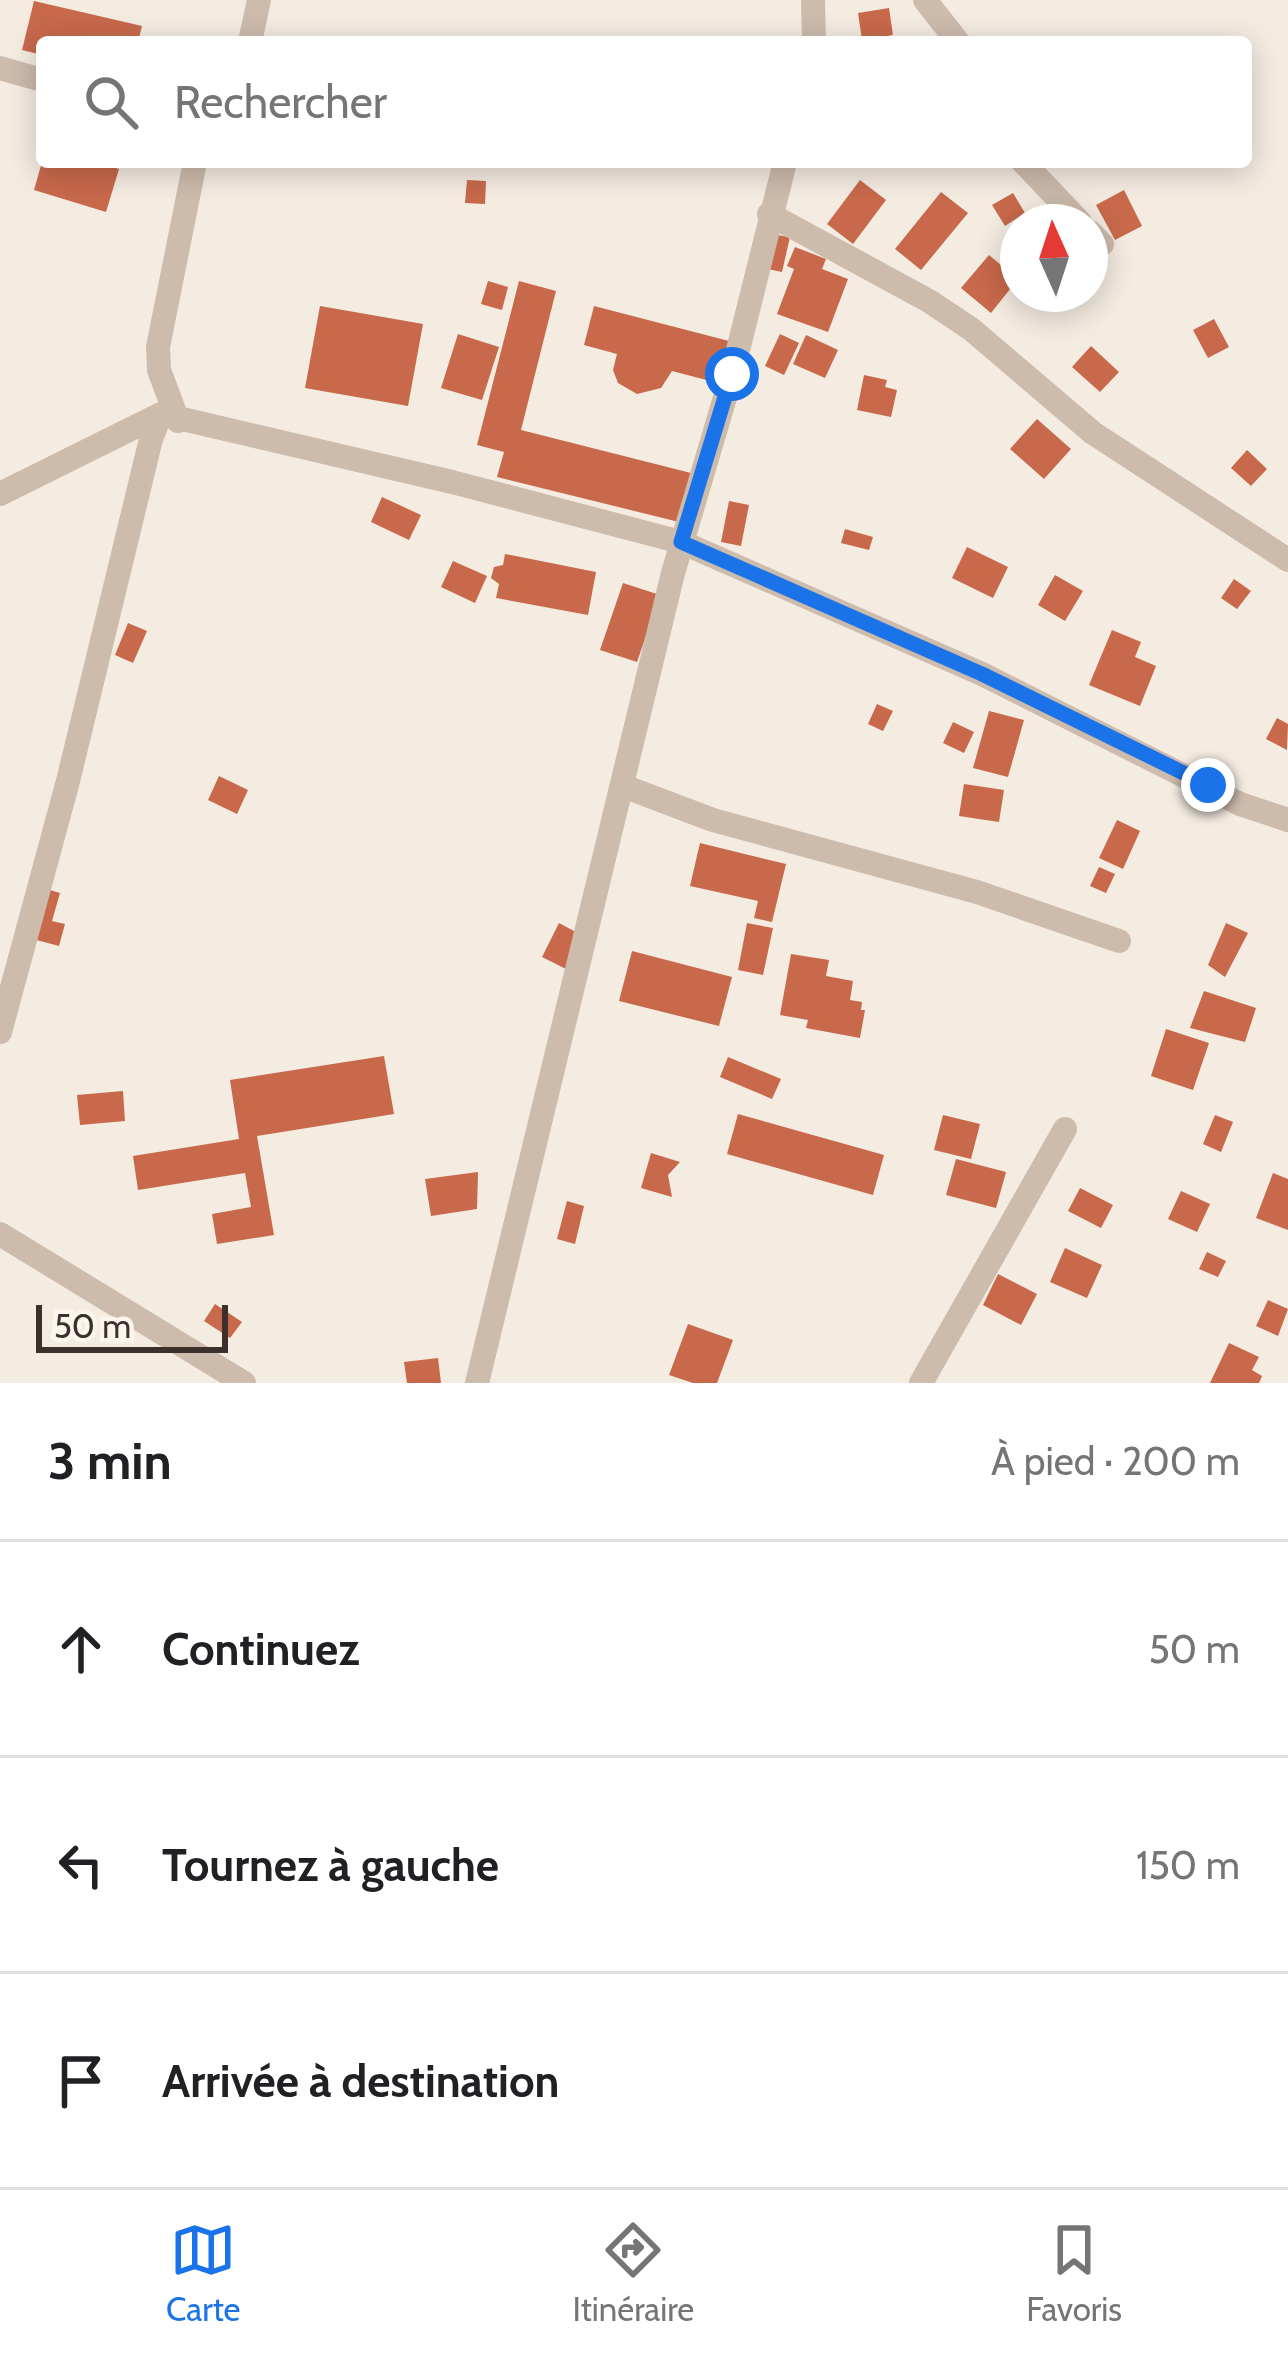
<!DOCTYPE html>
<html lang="fr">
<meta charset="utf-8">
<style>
:root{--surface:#fff;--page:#f2f2f2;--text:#202124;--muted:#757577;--line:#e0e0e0;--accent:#1a73e8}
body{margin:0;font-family:Cabin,sans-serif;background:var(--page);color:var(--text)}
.compass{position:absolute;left:1000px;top:204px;width:108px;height:108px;border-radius:50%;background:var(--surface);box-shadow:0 6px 30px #0003;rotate:357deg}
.scale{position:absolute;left:36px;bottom:30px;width:192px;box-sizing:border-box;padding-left:12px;border:6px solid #3b302b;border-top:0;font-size:33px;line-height:42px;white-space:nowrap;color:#3b302b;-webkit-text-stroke:9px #fbf5ee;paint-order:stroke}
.stop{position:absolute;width:36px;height:36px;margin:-27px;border:9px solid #1a73e8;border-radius:50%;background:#fff}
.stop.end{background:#1a73e8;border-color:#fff;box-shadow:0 3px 12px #0008}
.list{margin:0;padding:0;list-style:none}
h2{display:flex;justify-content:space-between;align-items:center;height:156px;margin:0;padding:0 48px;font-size:51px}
h2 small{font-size:39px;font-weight:400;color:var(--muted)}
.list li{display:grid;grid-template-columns:78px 1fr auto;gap:36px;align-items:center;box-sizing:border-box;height:216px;padding:0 48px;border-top:3px solid var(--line)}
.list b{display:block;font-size:45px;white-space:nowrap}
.list em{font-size:39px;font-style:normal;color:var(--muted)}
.icon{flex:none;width:66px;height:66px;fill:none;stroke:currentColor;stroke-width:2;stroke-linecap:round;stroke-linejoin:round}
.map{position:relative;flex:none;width:1288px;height:1383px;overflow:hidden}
.search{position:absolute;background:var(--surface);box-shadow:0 6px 30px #0003;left:36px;right:36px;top:36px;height:132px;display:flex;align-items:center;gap:30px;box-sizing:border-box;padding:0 42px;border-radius:12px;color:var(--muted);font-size:45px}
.sheet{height:804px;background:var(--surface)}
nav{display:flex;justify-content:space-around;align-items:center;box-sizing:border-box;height:168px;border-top:3px solid var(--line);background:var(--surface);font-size:33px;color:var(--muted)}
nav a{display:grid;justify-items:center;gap:6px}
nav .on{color:var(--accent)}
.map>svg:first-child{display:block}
</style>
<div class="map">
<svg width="1288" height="1383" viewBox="0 0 1288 1383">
<rect width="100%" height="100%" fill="#f4ebe1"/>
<path fill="#c8694b" d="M34 1 142 26 138 42H42V55L22 50Z
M889 8 893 35 862 40 858 13Z
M42 162H97L119 169 106 212 34 190Z
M467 180 486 181 485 204 465 203Z
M860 180 886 200 853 244 827 224Z
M1124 190 1142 226 1115 240 1096 205Z
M941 192 968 213 921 270 895 249Z
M1013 193 1025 213 1005 226 992 205Z
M770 234 790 237 782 272 763 268Z
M795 247 826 259 822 269 848 279 828 332 777 314 794 269 787 266Z
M989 255 1018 279 991 313 961 288Z
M488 281 508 287 502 310 481 304Z
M519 281 556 291 521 430 691 473 679 522 497 477 504 452 477 445Z
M320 306 423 324 408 406 305 388Z
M594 306 729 341 718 383 672 371 661 388 637 394 618 383 613 370 617 354 584 345Z
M1214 319 1229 347 1208 358 1193 330Z
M458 334 499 347 482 400 441 388Z
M780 334 799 343 784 375 765 366Z
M806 335 838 350 825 378 793 364Z
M1091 346 1119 372 1100 392 1072 367Z
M864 375 887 380 885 387 897 390 891 417 857 410Z
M1037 419 1071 449 1044 479 1010 449Z
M1247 450 1267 469 1251 486 1231 468Z
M382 497 421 515 409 540 371 522Z
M729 501 749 505 741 546 721 542Z
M845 529 873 537 869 550 841 543Z
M967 547 1008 567 993 598 952 578Z
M505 554 596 572 588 615 496 598 499 584 491 578 494 567 503 565Z
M453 561 487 576 475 603 441 587Z
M1055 575 1083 591 1065 621 1038 605Z
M1234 579 1251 591 1237 609 1221 598Z
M623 583 660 595 637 662 600 650Z
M128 623 147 631 133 663 115 655Z
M1112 630 1141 642 1135 657 1156 666 1140 706 1089 685Z
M877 704 893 711 883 731 868 724Z
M989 711 1024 720 1008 777 973 768Z
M1277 718 1288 724 1287 750 1266 739Z
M953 722 974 732 964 753 943 743Z
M219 776 248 790 237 814 208 800Z
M964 784 1004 790 999 822 959 816Z
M1117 820 1140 831 1123 869 1099 858Z
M700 843 786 864 772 922 754 918 758 901 690 886Z
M1099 867 1115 874 1106 893 1090 886Z
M43 888 60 893 52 921 65 924 59 946 29 938Z
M559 923 587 938 570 971 542 957Z
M747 923 773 928 763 975 738 970Z
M1226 923 1248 933 1225 977 1208 965Z
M632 951 732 977 719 1026 619 1001Z
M791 954 829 960 826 976 853 981 850 1000 862 1002 861 1010H865L860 1038 806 1028 808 1020 780 1015Z
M1204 991 1256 1008 1245 1042 1190 1028Z
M1166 1029 1209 1043 1193 1090 1151 1076Z
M384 1056 394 1114 257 1136 274 1235 217 1244 212 1214 251 1207 245 1173 138 1190 133 1156 239 1139 230 1080Z
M728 1057 781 1079 772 1099 720 1077Z
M123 1091 125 1121 80 1125 77 1095Z
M738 1114 884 1155 873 1195 727 1154Z
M943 1115 980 1124 971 1159 934 1150Z
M1215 1115 1233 1122 1221 1152 1203 1144Z
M651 1153 680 1162 668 1175 672 1197 641 1188Z
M956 1159 1006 1172 996 1208 946 1195Z
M478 1172 477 1209 431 1216 425 1179Z
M1273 1173 1288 1179V1230L1256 1218Z
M1080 1188 1113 1205 1101 1228 1068 1211Z
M1181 1191 1210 1204 1197 1232 1168 1219Z
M567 1201 584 1206 575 1244 557 1239Z
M1065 1248 1102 1265 1087 1298 1050 1282Z
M1207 1252 1226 1261 1218 1277 1199 1269Z
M998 1274 1037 1294 1021 1325 983 1305Z
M1268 1300 1288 1309 1278 1336 1256 1326Z
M215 1304 242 1322 230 1338 204 1321Z
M688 1324 733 1340 717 1383H693L669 1375Z
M1229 1343 1259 1357 1252 1370 1262 1376 1259 1383H1210Z
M438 1358 441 1383H407L404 1362Z"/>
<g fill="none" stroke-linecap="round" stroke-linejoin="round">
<path stroke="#cdbbac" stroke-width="24" d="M813 0 814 42
M925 0 958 42
M250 42 259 0
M0 68 42 80
M1023 162 1080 222
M769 214 929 301 971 329 1093 433 1288 560
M1090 232 1102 244
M178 421 159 370 158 347 195 162
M0 494 161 414 452 482 681 542 982 674 1240 804 1288 820
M623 786 713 820 977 892 1119 941
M0 1032 68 781 151 439 161 414
M0 1234 244 1383
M477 1383 673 573 732 374 785 162
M921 1383 1065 1129"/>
</g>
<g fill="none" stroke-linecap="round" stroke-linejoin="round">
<path stroke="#1a73e8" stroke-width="15" d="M732 374 681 542 982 674 1208 785"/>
</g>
</svg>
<svg class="compass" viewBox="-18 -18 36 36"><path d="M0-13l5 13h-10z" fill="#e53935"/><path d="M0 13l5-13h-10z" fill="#757577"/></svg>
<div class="scale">50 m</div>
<div class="stop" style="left:732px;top:374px"></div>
<div class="stop end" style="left:1208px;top:785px"></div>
<div class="search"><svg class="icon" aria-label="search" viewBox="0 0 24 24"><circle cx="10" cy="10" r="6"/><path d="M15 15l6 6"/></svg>Rechercher</div>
</div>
<section class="sheet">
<h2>3 min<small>À pied · 200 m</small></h2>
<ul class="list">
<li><svg class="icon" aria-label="ahead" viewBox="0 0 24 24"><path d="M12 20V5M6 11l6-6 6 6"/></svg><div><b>Continuez</b></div><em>50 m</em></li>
<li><svg class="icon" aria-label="left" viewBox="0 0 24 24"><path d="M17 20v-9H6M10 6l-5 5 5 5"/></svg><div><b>Tournez à gauche</b></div><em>150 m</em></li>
<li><svg class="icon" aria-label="arrive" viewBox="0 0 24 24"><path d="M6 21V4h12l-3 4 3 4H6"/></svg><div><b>Arrivée à destination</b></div></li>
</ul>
</section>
<nav>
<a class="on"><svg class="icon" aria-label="map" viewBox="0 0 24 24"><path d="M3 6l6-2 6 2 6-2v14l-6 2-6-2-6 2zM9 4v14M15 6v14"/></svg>Carte</a>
<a><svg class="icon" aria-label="directions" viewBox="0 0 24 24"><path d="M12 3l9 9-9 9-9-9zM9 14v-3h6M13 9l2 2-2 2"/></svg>Itinéraire</a>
<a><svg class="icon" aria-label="saved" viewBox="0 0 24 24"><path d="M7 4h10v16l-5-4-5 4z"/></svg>Favoris</a>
</nav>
